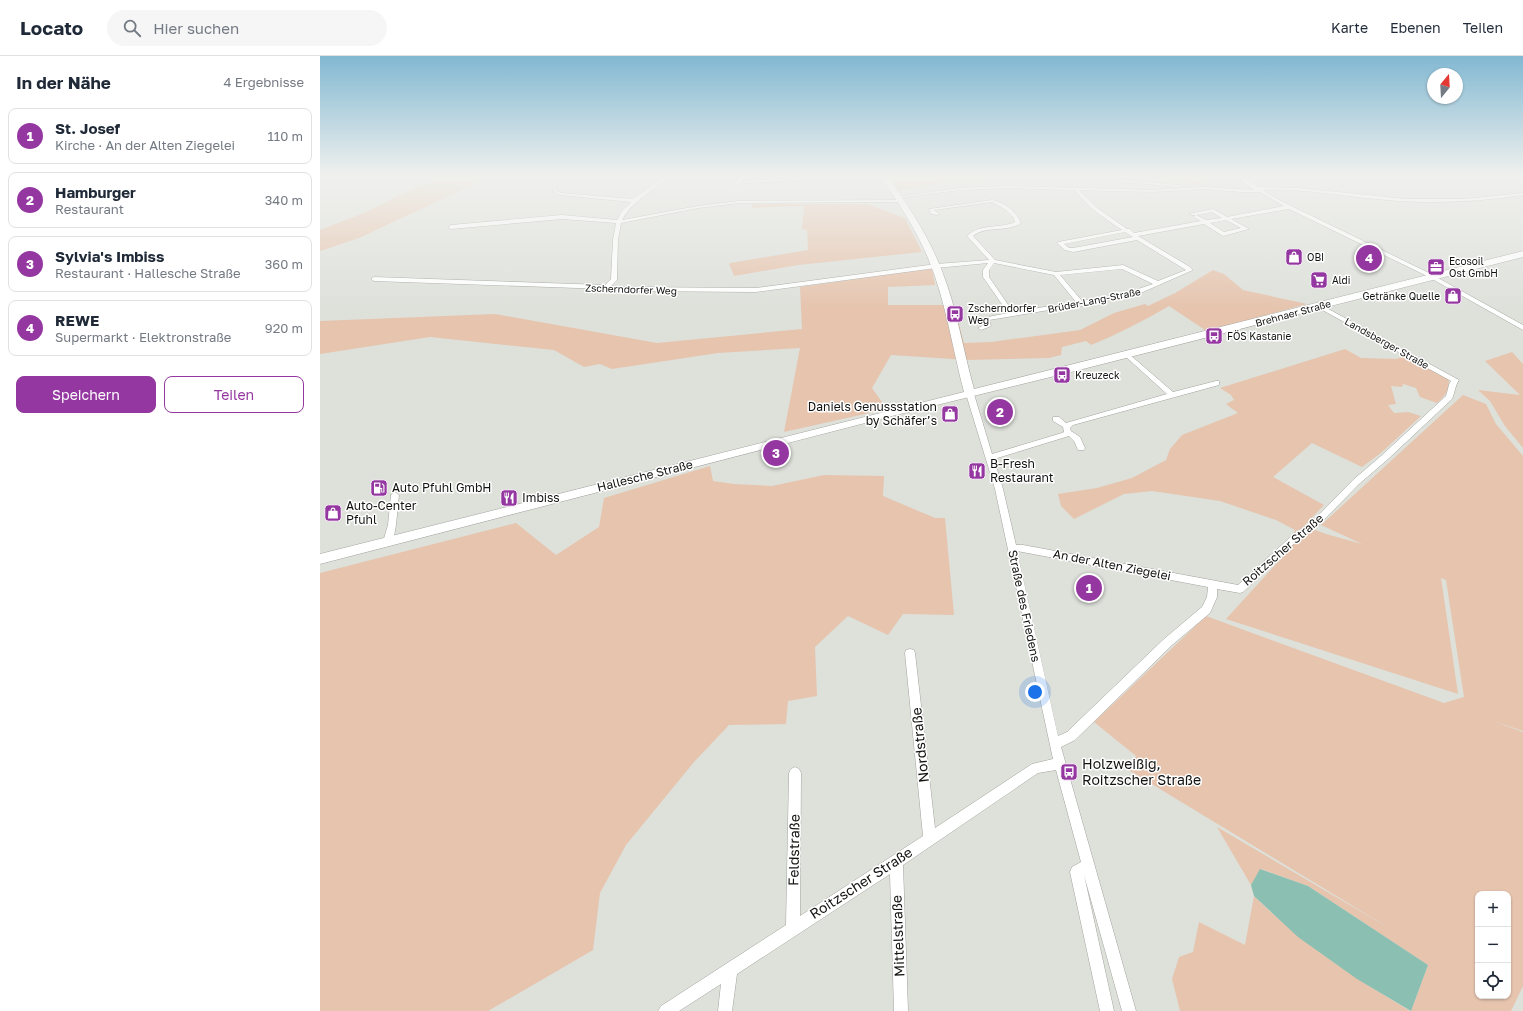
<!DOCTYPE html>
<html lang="de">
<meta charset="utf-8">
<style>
:root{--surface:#fff;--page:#f6f6f7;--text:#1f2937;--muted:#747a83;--line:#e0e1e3;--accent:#9537a0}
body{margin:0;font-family:"Golos Text",sans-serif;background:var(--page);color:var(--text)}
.controls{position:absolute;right:12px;bottom:12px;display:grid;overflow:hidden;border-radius:8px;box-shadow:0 1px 3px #0004}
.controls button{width:36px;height:36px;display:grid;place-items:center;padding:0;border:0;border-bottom:1px solid var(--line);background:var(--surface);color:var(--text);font:20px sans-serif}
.compass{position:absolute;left:1107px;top:12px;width:36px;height:36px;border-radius:50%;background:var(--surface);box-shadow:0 1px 3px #0004;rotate:18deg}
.you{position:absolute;left:715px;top:636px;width:14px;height:14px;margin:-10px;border:3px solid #fff;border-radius:50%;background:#1a73e8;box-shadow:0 0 0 6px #1a73e833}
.badge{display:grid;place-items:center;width:26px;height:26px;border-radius:50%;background:var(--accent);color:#fff;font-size:13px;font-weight:700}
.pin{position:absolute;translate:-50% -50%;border:2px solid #fff;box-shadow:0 1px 4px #0006}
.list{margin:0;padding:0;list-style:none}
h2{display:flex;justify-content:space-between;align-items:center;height:52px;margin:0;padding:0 16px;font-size:17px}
h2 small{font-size:13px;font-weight:400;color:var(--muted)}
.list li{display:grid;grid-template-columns:26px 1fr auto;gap:12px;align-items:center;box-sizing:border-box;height:56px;margin:0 8px 8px;padding:0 8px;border:1px solid var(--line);border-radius:8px}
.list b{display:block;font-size:15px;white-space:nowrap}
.list p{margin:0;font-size:13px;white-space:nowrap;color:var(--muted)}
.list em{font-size:13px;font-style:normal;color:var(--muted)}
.actions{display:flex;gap:8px;padding:12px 16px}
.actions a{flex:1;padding:9px 0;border:1px solid var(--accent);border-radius:8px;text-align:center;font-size:14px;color:var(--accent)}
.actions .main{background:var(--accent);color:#fff}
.icon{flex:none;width:22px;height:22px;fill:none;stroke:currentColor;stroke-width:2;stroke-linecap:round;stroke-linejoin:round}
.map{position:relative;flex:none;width:1203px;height:955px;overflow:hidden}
header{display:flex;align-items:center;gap:24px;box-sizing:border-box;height:56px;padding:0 20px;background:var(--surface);border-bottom:1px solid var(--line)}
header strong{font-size:19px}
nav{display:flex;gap:22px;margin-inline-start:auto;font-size:14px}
.search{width:280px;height:36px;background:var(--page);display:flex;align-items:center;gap:10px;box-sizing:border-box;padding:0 14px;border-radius:22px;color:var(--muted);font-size:15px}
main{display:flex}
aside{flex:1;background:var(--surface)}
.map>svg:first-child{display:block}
</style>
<header>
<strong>Locato</strong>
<div class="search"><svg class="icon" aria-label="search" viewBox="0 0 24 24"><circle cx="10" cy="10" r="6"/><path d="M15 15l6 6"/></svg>Hier suchen</div>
<nav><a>Karte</a><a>Ebenen</a><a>Teilen</a></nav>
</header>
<main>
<aside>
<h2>In der Nähe<small>4 Ergebnisse</small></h2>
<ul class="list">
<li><span class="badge">1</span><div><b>St. Josef</b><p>Kirche · An der Alten Ziegelei</p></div><em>110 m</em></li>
<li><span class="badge">2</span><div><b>Hamburger</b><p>Restaurant</p></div><em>340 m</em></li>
<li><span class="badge">3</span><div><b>Sylvia's Imbiss</b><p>Restaurant · Hallesche Straße</p></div><em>360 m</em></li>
<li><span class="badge">4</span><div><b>REWE</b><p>Supermarkt · Elektronstraße</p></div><em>920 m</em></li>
</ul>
<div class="actions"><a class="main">Speichern</a><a>Teilen</a></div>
</aside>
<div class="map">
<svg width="1203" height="955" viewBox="0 0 1203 955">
<rect width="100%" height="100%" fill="#dee0da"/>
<path fill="#e6c4ae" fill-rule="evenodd" d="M118 120H172L39 182 0 195V174L46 156Z
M568 120H743L715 123 628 127 579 134Z
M795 120H885V130Z
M432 148H547L585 162 602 196 478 209 414 220 409 208 410 207 488 194 487 174 482 173 484 150 432 152Z
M612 212 615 229 568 231V249H634L644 287 671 286 760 274 794 257 825 248 828 250 855 237 893 214 904 218 923 234 987 248 895 273 885 274 849 250C823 265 798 278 771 289L766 285 742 291 741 299 729 302 648 304 571 299 552 332 567 353 464 376 480 292 398 297 292 313 280 308 264 311 234 294 110 281 0 298V265L175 258 337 287 482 273 480 231Z
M1025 293 1041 302 1076 303 1085 300 1129 323C1129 335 1126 339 1117 347L1100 341 1096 332 1083 328 1082 331 1071 330 1076 348 1068 349 1074 357 1088 356 1101 360 1062 396 1042 411 992 387 953 421 1004 449 984 470 1006 478 1042 488 1001 469 1143 339 1166 348 1176 368 1203 400V675L1170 664 1203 676V930L1191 955H1091L1108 909 988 830 941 813 931 829 897 771 1074 875 807 713 816 700 774 666 886 560 1124 647 1144 641 1126 524 1121 522 1138 638 906 563 968 495 975 474 956 464 900 445 832 435 804 438 754 463 741 450 738 438 777 432 812 422 846 404 850 393 862 379 918 357 906 348 914 344 911 339 900 332ZM1158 838H1188V940H1158Z
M1192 296 1203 308V392L1185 370 1170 345 1158 334 1200 339 1165 305Z
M390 410 393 425 414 428 452 430 504 419 564 420 563 440 615 462H625L634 559 583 558 568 579 528 560 495 591 497 640 468 645 466 668 409 669 374 706 306 789 280 837 273 894 168 955H0V517L196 467 236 499 279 471 284 442Z
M934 840C980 886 1034 922 1090 955H860L852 923 859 901 873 896 879 866 925 889Z"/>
<path fill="#8abfb2" d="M940 813 988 830 1108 909 1091 955 1037 923 978 881 934 840 931 829Z"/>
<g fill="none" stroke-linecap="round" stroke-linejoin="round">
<defs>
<path id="street" d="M345 120H350C333 135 313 144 302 164L378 150 419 145 581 144 583 145 581 146 419 147 378 152 301 167 298 184 297 224 291 230 303 231 436 232 616 208 669 204 647 180C660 167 680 173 695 166L693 161 686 154 672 146 614 154 619 158 617 159 611 158 609 153 672 144C684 146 696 155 701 167 687 177 666 169 653 180L675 204 736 216 803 209 838 225 866 214 817 184 753 196 745 194 738 188V186L802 174C784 162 767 151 755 134L688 132 640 134 578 142 576 141 640 132 688 130 831 134 884 131 934 134 916 120H922L939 131 978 132 1087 143H1145L1203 137V139C1158 146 1112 148 1067 144 1026 141 984 132 943 134L957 143 1109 217 1203 269V274L1105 219 969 153 911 163 929 173 903 180 884 168 818 180 870 211 873 214 823 236 761 250 759 249 669 264 671 270 661 274 658 272 664 269 662 263 663 262 688 257 663 221V214L668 207 616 212 436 236 303 235 286 233 54 225 51 223 54 221 285 229 291 223 293 184 296 167 242 163 131 173 128 171 131 169 242 159 297 164 302 155 311 146 240 139 232 135 234 134 241 137 313 143ZM884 133 921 136H940L964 150 907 161 893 153 869 158 871 159H875L874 161 881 165 814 177 810 173H807L776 151 759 134 831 136ZM892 156 902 162 886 164 876 159ZM906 164 921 172 904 176 890 167ZM805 176 813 181 753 192H749L744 188ZM674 207 734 219 756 246 693 256 669 221V214ZM802 213 833 228 806 237 762 245 740 219Z
M420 120H425L421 125 507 120H538L415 128Z
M762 120 858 129 860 130 858 131 764 122Z
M997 249H1001L1139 324C1135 330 1135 336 1132 343L1067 404 1039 428 996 472 982 480 923 536 920 537 897 533V541L890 557 852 589 755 684 741 691 816 955H802L764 819 794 955H780L750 816 752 811 761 806 736 714 718 717 583 809 588 955H574L570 818 417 918 412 955H398L401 928 359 955H338L341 950 466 869 469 717 471 713 475 711 479 713 481 717 480 860 603 780 585 597 586 594 590 593 594 594 595 597 615 772 712 708 733 703 675 433 646 338 647 336H653L654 338 672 398 742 377 744 376 743 371 733 365V361H739L746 367 847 338 805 300V298H809L853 336 896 325H899V329L753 369 750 372 751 375 760 381 765 392 764 394H758L754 385 749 380 674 403 683 433 696 489H703L918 529 976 476 990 468 1033 424 1061 400 1126 340C1128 335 1128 329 1131 325L997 251ZM697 495 888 531 887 541 882 551 844 583 747 676 738 680Z
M75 436 79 439 76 469 73 486 68 489 63 486 68 469 71 439Z"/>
<path id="primary" d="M560 120H567C589 150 609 181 622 215 637 253 643 294 654 333L1203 195V201L755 315 572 360 0 508V498L644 336C632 291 626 245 608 202 596 173 578 146 560 120Z"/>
</defs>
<use href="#street" stroke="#a2a49f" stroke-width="1"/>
<use href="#primary" stroke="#a2a49f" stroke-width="1"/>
<use href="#street" fill="#fff" fill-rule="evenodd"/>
<use href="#primary" fill="#fff" fill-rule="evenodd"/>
</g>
<linearGradient id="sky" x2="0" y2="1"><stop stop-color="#82b8d2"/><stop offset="0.47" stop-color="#f0f1ee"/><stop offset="1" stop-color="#f0f1ee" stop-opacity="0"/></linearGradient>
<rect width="1203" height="254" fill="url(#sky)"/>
<defs>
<symbol id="shop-square" viewBox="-11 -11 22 22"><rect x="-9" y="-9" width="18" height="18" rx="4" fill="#9537a0" stroke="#fff"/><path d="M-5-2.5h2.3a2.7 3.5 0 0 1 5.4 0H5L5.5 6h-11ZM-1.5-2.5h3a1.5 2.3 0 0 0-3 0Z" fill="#fff"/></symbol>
<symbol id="office-square" viewBox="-11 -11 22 22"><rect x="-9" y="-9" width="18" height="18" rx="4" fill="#9537a0" stroke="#fff"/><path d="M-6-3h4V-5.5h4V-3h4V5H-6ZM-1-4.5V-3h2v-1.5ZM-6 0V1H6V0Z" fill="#fff"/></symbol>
<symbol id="supermarket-square" viewBox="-11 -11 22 22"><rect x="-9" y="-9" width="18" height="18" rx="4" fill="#9537a0" stroke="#fff"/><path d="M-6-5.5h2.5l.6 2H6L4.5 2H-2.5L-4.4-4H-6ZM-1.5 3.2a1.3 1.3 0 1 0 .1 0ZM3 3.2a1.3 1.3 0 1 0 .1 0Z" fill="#fff"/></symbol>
<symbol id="bus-square" viewBox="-11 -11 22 22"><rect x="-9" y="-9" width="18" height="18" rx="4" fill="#9537a0" stroke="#fff"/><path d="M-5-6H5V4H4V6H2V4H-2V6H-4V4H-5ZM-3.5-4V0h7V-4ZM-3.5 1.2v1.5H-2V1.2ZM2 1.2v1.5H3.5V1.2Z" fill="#fff"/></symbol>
<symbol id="restaurant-square" viewBox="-11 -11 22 22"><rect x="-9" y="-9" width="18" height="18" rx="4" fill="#9537a0" stroke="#fff"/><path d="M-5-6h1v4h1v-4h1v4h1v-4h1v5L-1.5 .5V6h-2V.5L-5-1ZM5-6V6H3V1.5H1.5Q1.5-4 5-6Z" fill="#fff"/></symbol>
<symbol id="fuel-square" viewBox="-11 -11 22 22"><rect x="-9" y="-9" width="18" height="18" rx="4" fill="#9537a0" stroke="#fff"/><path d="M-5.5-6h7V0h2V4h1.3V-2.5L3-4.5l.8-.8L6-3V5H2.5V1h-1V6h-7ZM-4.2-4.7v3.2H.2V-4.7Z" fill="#fff"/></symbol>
</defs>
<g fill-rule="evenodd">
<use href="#shop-square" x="964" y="191" width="20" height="20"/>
<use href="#office-square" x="1106" y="201" width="20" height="20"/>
<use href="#supermarket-square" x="989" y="214" width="20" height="20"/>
<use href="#shop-square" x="1123" y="230" width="20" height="20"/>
<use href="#bus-square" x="625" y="248" width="20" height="20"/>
<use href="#bus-square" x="884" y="270" width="20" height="20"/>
<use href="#bus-square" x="732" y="309" width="20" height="20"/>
<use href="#shop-square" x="620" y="348" width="20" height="20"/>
<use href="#restaurant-square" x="647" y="405" width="20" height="20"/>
<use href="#fuel-square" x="49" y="422" width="20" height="20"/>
<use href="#restaurant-square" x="179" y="432" width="20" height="20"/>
<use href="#shop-square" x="3" y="447" width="20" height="20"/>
<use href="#bus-square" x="739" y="706" width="20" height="20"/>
</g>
<g text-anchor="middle" stroke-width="3" stroke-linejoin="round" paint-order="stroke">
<g font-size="10" fill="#121311" stroke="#fff" text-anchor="start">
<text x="987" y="205">OBI</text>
<text x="1129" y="209">Ecosoil<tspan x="1129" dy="12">Ost GmbH</tspan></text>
<text x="1012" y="228">Aldi</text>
<text x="1120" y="244" text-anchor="end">Getränke Quelle</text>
<text x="648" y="256">Zscherndorfer<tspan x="648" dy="12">Weg</tspan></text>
<text x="907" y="284">FÖS Kastanie</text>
<text x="755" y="323">Kreuzeck</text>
</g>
<g font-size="10" fill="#121311" stroke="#fff">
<text transform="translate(311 233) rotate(2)" y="4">Zscherndorfer Weg</text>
<text transform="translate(774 244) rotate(-11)" y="4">Brüder-Lang-Straße</text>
<text transform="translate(973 257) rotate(-15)" y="4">Brehnaer Straße</text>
<text transform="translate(1067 287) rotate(29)" y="4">Landsberger Straße</text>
</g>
<g font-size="12" fill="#121311" stroke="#fff" text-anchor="start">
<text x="617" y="355" text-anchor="end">Daniels Genussstation<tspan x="617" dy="14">by Schäfer’s</tspan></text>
<text x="670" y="412">B-Fresh<tspan x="670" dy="14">Restaurant</tspan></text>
<text x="72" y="436">Auto Pfuhl GmbH</text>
<text x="202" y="446">Imbiss</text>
<text x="26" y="454">Auto-Center<tspan x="26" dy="14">Pfuhl</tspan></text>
</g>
<g font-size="12" fill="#121311" stroke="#fff">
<text transform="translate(325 420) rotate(-14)" y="4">Hallesche Straße</text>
<text transform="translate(963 494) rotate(-41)" y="4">Roitzscher Straße</text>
<text transform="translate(792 509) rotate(11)" y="4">An der Alten Ziegelei</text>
<text transform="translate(704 550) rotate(78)" y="4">Straße des Friedens</text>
</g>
<g font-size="14" fill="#121311" stroke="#fff">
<text transform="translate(600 689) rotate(-96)" y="5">Nordstraße</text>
<text transform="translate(474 794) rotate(-89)" y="5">Feldstraße</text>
<text transform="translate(541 827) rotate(-33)" y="5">Roitzscher Straße</text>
<text transform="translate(578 880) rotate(-92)" y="5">Mittelstraße</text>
</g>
<g font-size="14" fill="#121311" stroke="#fff" text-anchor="start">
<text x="762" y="713">Holzweißig,<tspan x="762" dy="16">Roitzscher Straße</tspan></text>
</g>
</g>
</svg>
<div class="controls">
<button>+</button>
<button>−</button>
<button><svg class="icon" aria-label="locate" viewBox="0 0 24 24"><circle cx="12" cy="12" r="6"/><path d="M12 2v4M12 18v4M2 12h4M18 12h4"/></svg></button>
</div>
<svg class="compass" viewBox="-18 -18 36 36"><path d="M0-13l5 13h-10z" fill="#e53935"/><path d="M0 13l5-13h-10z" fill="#747a83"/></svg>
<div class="you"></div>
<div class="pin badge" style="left:769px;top:532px">1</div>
<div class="pin badge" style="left:680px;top:356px">2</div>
<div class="pin badge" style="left:456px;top:397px">3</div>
<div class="pin badge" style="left:1049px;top:202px">4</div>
</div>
</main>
